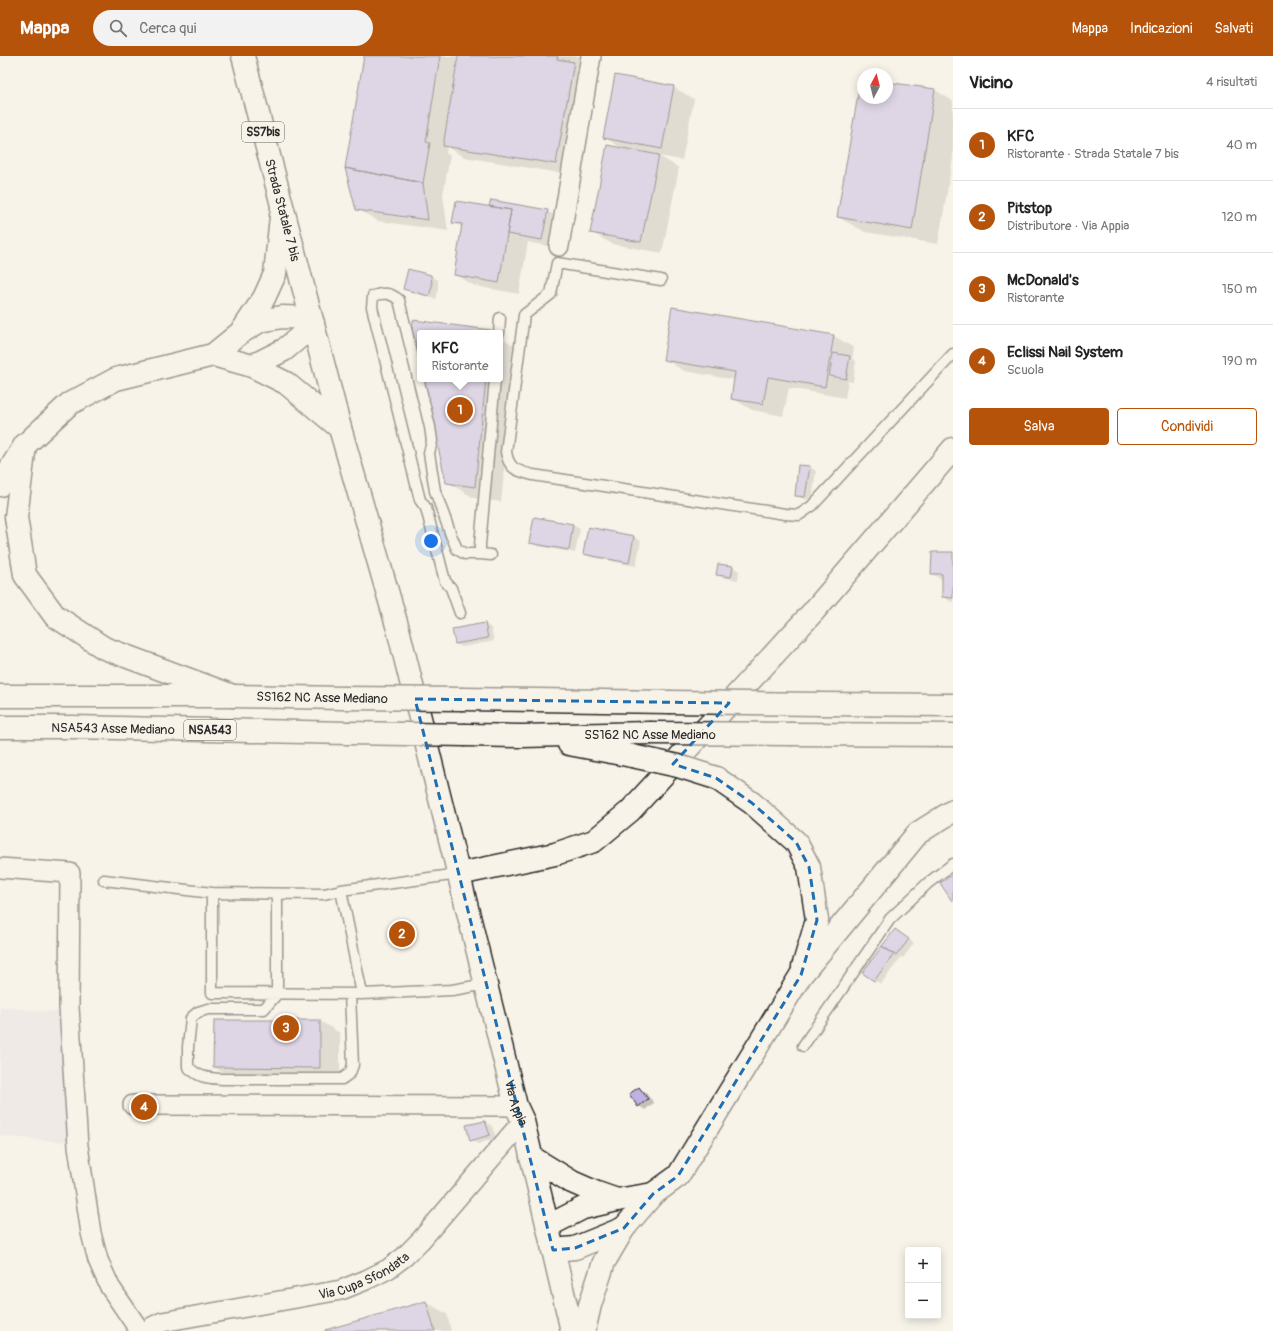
<!DOCTYPE html>
<html lang="it">
<meta charset="utf-8">
<style>
:root{--surface:#fff;--page:#f2f2f2;--text:#222;--muted:#767676;--line:#e0e0e0;--accent:#b45309}
body{margin:0;font-family:Pangolin,sans-serif;background:var(--page);color:var(--text)}
.controls{position:absolute;right:12px;bottom:12px;display:grid;overflow:hidden;border-radius:4px;box-shadow:0 2px 10px #0003}
.controls button{width:36px;height:36px;display:grid;place-items:center;padding:0;border:0;border-bottom:1px solid var(--line);background:var(--surface);color:var(--text);font:20px sans-serif}
.compass{position:absolute;left:857px;top:12px;width:36px;height:36px;border-radius:50%;background:var(--surface);box-shadow:0 2px 10px #0003;rotate:7deg}
.you{position:absolute;left:431px;top:485px;width:14px;height:14px;margin:-10px;border:3px solid #fff;border-radius:50%;background:#1a73e8;box-shadow:0 0 0 6px #1a73e833}
.badge{display:grid;place-items:center;width:26px;height:26px;border-radius:50%;background:var(--accent);color:#fff;font-size:13px;font-weight:700}
.pin{position:absolute;translate:-50% -50%;border:2px solid #fff;box-shadow:0 1px 4px #0006}
.popup{position:absolute;left:417px;top:274px;width:86px;height:52px;box-sizing:border-box;display:grid;place-content:center;border-radius:4px;background:var(--surface);filter:drop-shadow(0 1px 3px #0005);font-size:13px;white-space:nowrap;color:var(--muted)}
.popup b{font-size:15px;color:var(--text)}
.popup::after{content:'';position:absolute;left:50%;top:100%;margin-left:-8px;border:8px solid transparent;border-top-color:var(--surface)}
.list{margin:0;padding:0;list-style:none}
h2{display:flex;justify-content:space-between;align-items:center;height:52px;margin:0;padding:0 16px;font-size:17px}
h2 small{font-size:13px;font-weight:400;color:var(--muted)}
.list li{display:grid;grid-template-columns:26px 1fr auto;gap:12px;align-items:center;box-sizing:border-box;height:72px;padding:0 16px;border-top:1px solid var(--line)}
.list b{display:block;font-size:15px;white-space:nowrap}
.list p{margin:0;font-size:13px;white-space:nowrap;color:var(--muted)}
.list em{font-size:13px;font-style:normal;color:var(--muted)}
.actions{display:flex;gap:8px;padding:12px 16px}
.actions a{flex:1;padding:9px 0;border:1px solid var(--accent);border-radius:4px;text-align:center;font-size:14px;color:var(--accent)}
.actions .main{background:var(--accent);color:#fff}
.icon{flex:none;width:22px;height:22px;fill:none;stroke:currentColor;stroke-width:2;stroke-linecap:round;stroke-linejoin:round}
.map{position:relative;flex:none;width:953px;height:1275px;overflow:hidden}
header{display:flex;align-items:center;gap:24px;box-sizing:border-box;height:56px;padding:0 20px;background:var(--accent);color:#fff}
header strong{font-size:19px}
nav{display:flex;gap:22px;margin-inline-start:auto;font-size:14px}
.search{width:280px;height:36px;background:var(--page);display:flex;align-items:center;gap:10px;box-sizing:border-box;padding:0 14px;border-radius:22px;color:var(--muted);font-size:15px}
main{display:flex}
aside{flex:1;background:var(--surface)}
.map>svg:first-child{display:block}
</style>
<header>
<strong>Mappa</strong>
<div class="search"><svg class="icon" aria-label="search" viewBox="0 0 24 24"><circle cx="10" cy="10" r="6"/><path d="M15 15l6 6"/></svg>Cerca qui</div>
<nav><a>Mappa</a><a>Indicazioni</a><a>Salvati</a></nav>
</header>
<main>
<div class="map">
<svg width="953" height="1275" viewBox="0 0 953 1275">
<rect width="100%" height="100%" fill="#f7f3e8"/>
<filter id="ink" filterUnits="userSpaceOnUse"><feTurbulence type="fractalNoise" baseFrequency=".025" numOctaves="2"/><feDisplacementMap in="SourceGraphic" scale="8" xChannelSelector="R" yChannelSelector="G"/><feConvolveMatrix kernelMatrix="1 2 1 2 8 2 1 2 1" color-interpolation-filters="sRGB"/></filter>
<g filter="url(#ink)">
<path fill="#e6dfe6" d="M0 951 77 958 86 1088 0 1080Z"/>
<path fill="#0003" d="M365 0H580L578 10 594 19 577 120 464 101 447 91 446 97 450 100 443 139 448 175 378 165 357 153Z
M863 23V42H887V27L935 34 953 45V102L938 188 865 176 838 161Z
M673 31 694 43 682 104 659 100 679 112 662 197 612 188 591 176 623 93 604 81Z
M492 145 547 155 561 163 556 192 528 186 519 238 475 230 455 219 463 172 453 166 490 151Z
M431 220 438 224V234L436 243 410 236 404 232Z
M673 252 834 280 854 292 852 303 856 305 853 326 848 325 845 342 789 332 783 360 752 354 732 342 735 324 684 315 664 303Z
M500 281 517 291 501 446 474 442 447 426 424 323H500Z
M799 410 810 411 816 415 812 444 803 443 796 439Z
M534 462 573 469 580 473 575 497 537 490 530 486Z
M589 472 634 481 641 485 636 510 590 501 584 498Z
M953 497V547L943 541V524L932 518Z
M733 511 739 515 738 524 724 522 717 519Z
M485 568 491 572 494 585 462 591 456 588Z
M895 874 914 887 903 902 901 901 881 928 874 924Z
M320 965 340 977V1023H234L214 1011Z
M639 1032 645 1036 654 1047 645 1054 639 1050Z
M485 1066 492 1070 496 1082 478 1088 471 1084Z
M426 1246 447 1258 451 1275H326Z"/>
<path fill="#bfb1e2" stroke="#2b2b2b" d="M364 0H440L426 86 430 87 423 127 345 112Z
M458 0H558L557 3 574 6 556 108 443 90Z
M615 19 674 30 662 93 603 82Z
M861 21 863 22V42H887V26L935 33 912 174 837 161Z
M607 89 659 99 641 186 590 177Z
M345 112 423 127 428 164 356 154Z
M491 144 548 154 542 184 507 178 511 154 489 150Z
M456 145 511 154 499 227 454 219 462 168 452 167Z
M408 213 431 219 432 230 429 240 403 233Z
M672 251 834 279 825 331 768 321 763 348 731 343 735 316 663 304Z
M413 264 491 274V277H420V310L412 274Z
M833 297 850 300 846 323 829 320Z
M423 323H486L475 431 446 427Z
M798 409 810 410 805 441 795 440Z
M534 461 573 468 569 494 529 487Z
M588 471 634 480 629 507 583 498Z
M932 496H953V542L942 541V518H931Z
M718 508 733 510 731 521 716 519Z
M485 567 488 582 455 588 452 573Z
M953 818V844L952 845 940 827Z
M895 873 909 883 896 900 882 890Z
M882 890 894 898 874 925 862 917Z
M214 964H320V1012L213 1011Z
M639 1031 648 1043 638 1051 629 1038Z
M485 1065 490 1079 470 1085 466 1069Z
M426 1245 435 1275H325V1274Z"/>
<g fill="none" stroke-linecap="round" stroke-linejoin="round">
<defs>
<path id="lane" d="M661 224 557 207 551 238 524 259 506 396C509 414 518 415 533 419L785 458 799 459 812 450 953 298
M499 277 500 262
M491 499 480 498V489L495 323
M460 557 451 532 445 525 426 452 420 444 372 251 373 240C384 236 391 237 399 244L430 371 432 385 429 397 435 435 451 479 457 493 465 498H480
M459 818 341 834 362 938 452 934 487 928
M104 824 212 837V937L362 938
M212 837 324 838 341 834
M277 838V938L264 953H208L198 956 191 962 188 991V1011C200 1022 207 1022 222 1023H342L350 1017 353 1009 350 938
M803 990 890 863 928 827 953 808"/>
<g id="street">
<path d="M559 190 591 0"/>
<path d="M0 812 70 817 69 951 78 1090 91 1177 98 1204 110 1231 140 1275"/>
<path d="M133 1049 516 1050"/>
<path id="s1" d="M148 1275 152 1271 162 1266 341 1234 366 1224 388 1213 404 1201 421 1184 523 1065"/>
</g>
<path id="secondary" d="M459 818 555 798 594 785 630 755 813 556 953 393"/>
<g id="primary">
<path id="s2" d="M243 0 340 372 398 573 516 1050 523 1065 572 1275"/>
</g>
<g id="highway">
<path d="M242 275 264 242 275 218 282 151"/>
<path d="M213 299 252 310 286 327 340 372"/>
<path d="M252 310 284 294 302 279 313 267"/>
<path d="M25 389 16 461 25 519 55 560 104 592 233 640"/>
<path d="M0 429 25 389 69 348 116 323 213 299 240 277 260 265 282 261 311 262"/>
<path d="M0 640H233L343 642"/>
<path d="M463 643 669 646"/>
<path d="M820 648 953 649"/>
<path id="s3" d="M0 671H72L347 677"/>
<path d="M792 678 953 679"/>
<path d="M466 679 522 680 649 677"/>
<path d="M569 688 632 700"/>
<path d="M716 722 752 747 796 786 809 811 817 864 803 911"/>
<path d="M531 1101 572 1126 597 1137 617 1144"/>
<path d="M548 1170 583 1152 617 1144 653 1138"/>
<path d="M553 1194 575 1192 624 1172"/>
<path d="M584 1275 590 1249 604 1206 624 1172 653 1138 678 1120 801 919 918 777 953 755"/>
</g>
</defs>
<use href="#lane" stroke="#2b2b2b" stroke-width="13"/>
<use href="#street" stroke="#2b2b2b" stroke-width="22"/>
<use href="#secondary" stroke="#2b2b2b" stroke-width="25"/>
<use href="#primary" stroke="#2b2b2b" stroke-width="25"/>
<use href="#highway" stroke="#2b2b2b" stroke-width="25"/>
<use href="#lane" stroke="#f7f3e8" stroke-width="10"/>
<use href="#street" stroke="#f7f3e8" stroke-width="19"/>
<use href="#secondary" stroke="#f7f3e8" stroke-width="22"/>
<use href="#primary" stroke="#f7f3e8" stroke-width="22"/>
<use href="#highway" stroke="#f7f3e8" stroke-width="22"/>
<defs>
<path id="highway-bridge" d="M343 642 463 643
M669 646 820 648
M347 677 466 679
M649 677 792 678
M632 700 678 710 716 722"/>
</defs>
<use href="#highway-bridge" stroke="#2b2b2b" stroke-width="25" stroke-linecap="butt"/>
<use href="#highway-bridge" stroke="#f7f3e8" stroke-width="22"/>
</g>
</g>
<path d="M0 0H953V1275H0ZM415 643 729 647 673 708 716 722 752 747 796 786 809 811 817 864 801 919 678 1120 653 1138 624 1172 575 1192 553 1194Z" fill="#f7f3e8" fill-opacity=".55" fill-rule="evenodd"/>
<path fill="none" stroke="#1f6fb2" stroke-width="3" stroke-dasharray="8 5" stroke-linejoin="round" d="M415 643 729 647 673 708 716 722 752 747 796 786 809 811 817 864 801 919 678 1120 653 1138 624 1172 575 1192 553 1194Z"/>
<g text-anchor="middle" stroke-width="4" stroke-linejoin="round" paint-order="stroke">
<g fill="#f7f3e8" stroke="#686764" stroke-width="1">
<rect x="242" y="66" width="42" height="20" rx="3"/>
<rect x="184" y="664" width="52" height="20" rx="3"/>
</g>
<g font-size="12" font-weight="bold" fill="#2b2b2b">
<text x="263" y="80">SS7bis</text>
<text x="210" y="678">NSA543</text>
</g>
<g font-size="13" fill="#2b2b2b" stroke="#f7f3e8">
<text dy="5" stroke="none"><textPath href="#s2" startOffset="159">Strada Statale 7 bis</textPath></text>
<text transform="translate(322 641) rotate(1)" y="5">SS162 NC Asse Mediano</text>
<text dy="5" stroke="none"><textPath href="#s3" startOffset="113">NSA543 Asse Mediano</textPath></text>
<text x="650" y="683">SS162 NC Asse Mediano</text>
<text dy="5" stroke="none"><textPath href="#s2" startOffset="1082">Via Appia</textPath></text>
<text dy="5" stroke="none"><textPath href="#s1" startOffset="225">Via Cupa Sfondata</textPath></text>
</g>
</g>
</svg>
<div class="controls">
<button>+</button>
<button>−</button>
</div>
<svg class="compass" viewBox="-18 -18 36 36"><path d="M0-13l5 13h-10z" fill="#e53935"/><path d="M0 13l5-13h-10z" fill="#767676"/></svg>
<div class="you"></div>
<div class="pin badge" style="left:460px;top:354px">1</div>
<div class="popup"><b>KFC</b>Ristorante</div>
<div class="pin badge" style="left:402px;top:878px">2</div>
<div class="pin badge" style="left:286px;top:972px">3</div>
<div class="pin badge" style="left:144px;top:1051px">4</div>
</div>
<aside>
<h2>Vicino<small>4 risultati</small></h2>
<ul class="list">
<li><span class="badge">1</span><div><b>KFC</b><p>Ristorante · Strada Statale 7 bis</p></div><em>40 m</em></li>
<li><span class="badge">2</span><div><b>Pitstop</b><p>Distributore · Via Appia</p></div><em>120 m</em></li>
<li><span class="badge">3</span><div><b>McDonald's</b><p>Ristorante</p></div><em>150 m</em></li>
<li><span class="badge">4</span><div><b>Eclissi Nail System</b><p>Scuola</p></div><em>190 m</em></li>
</ul>
<div class="actions"><a class="main">Salva</a><a>Condividi</a></div>
</aside>
</main>
